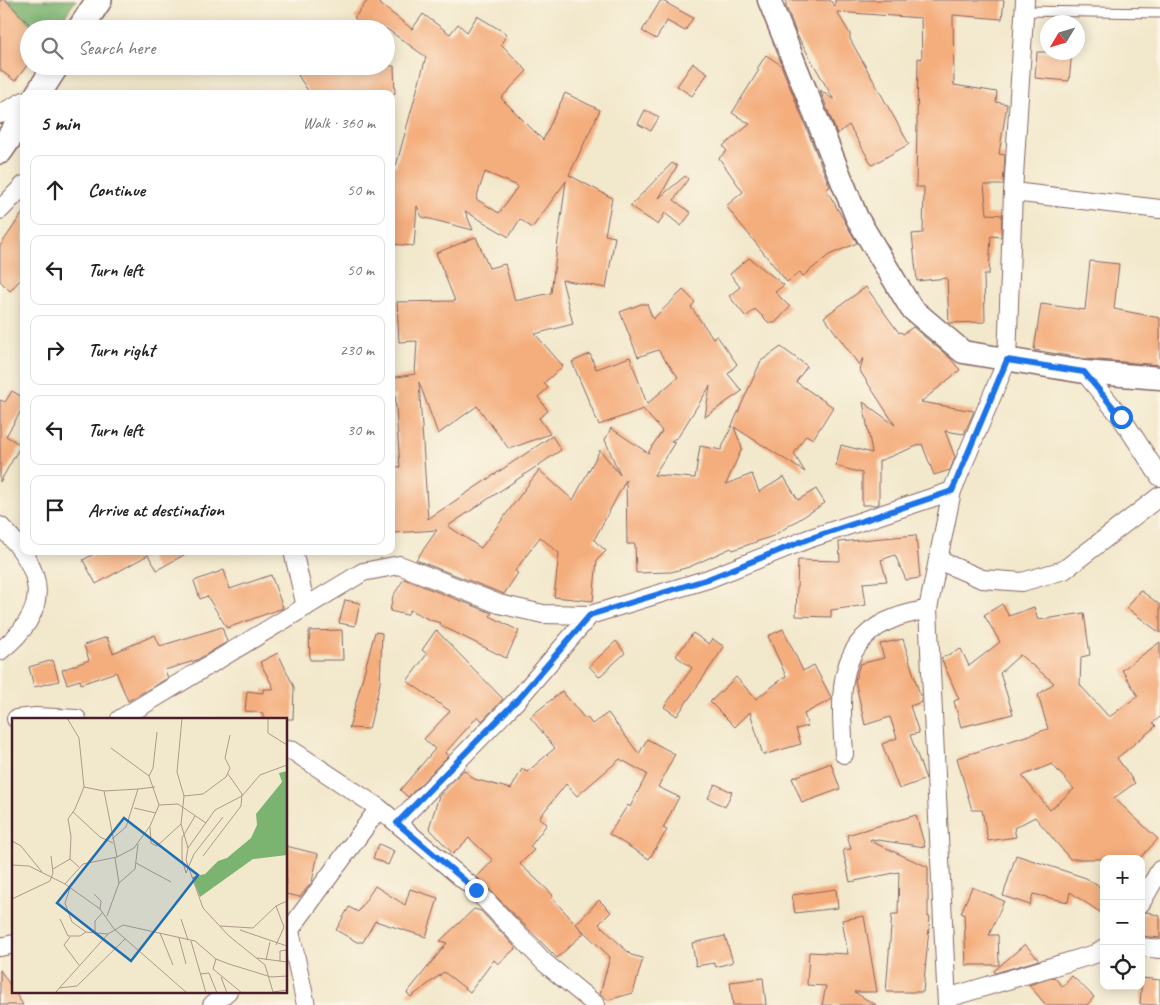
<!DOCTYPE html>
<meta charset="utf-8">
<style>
:root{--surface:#fff;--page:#f6f6f6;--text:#222;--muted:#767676;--line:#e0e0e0}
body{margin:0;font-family:Caveat,sans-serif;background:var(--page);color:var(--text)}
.controls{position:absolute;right:15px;bottom:15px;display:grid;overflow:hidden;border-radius:10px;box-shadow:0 2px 12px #0003}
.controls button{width:45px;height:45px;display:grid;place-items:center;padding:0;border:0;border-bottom:1px solid var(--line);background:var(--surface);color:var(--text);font:25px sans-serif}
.compass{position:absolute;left:1040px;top:15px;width:45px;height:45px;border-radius:50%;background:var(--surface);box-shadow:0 2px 12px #0003;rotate:232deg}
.stop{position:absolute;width:15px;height:15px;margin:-11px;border:4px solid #1a73e8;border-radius:50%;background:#fff}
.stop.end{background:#1a73e8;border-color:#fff;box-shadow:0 1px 5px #0008}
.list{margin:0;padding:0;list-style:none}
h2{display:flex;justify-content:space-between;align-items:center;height:65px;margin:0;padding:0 20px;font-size:21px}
h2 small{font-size:16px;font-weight:400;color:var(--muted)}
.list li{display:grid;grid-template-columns:32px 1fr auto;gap:15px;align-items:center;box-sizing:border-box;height:70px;margin:0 10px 10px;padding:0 10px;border:1px solid var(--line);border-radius:10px}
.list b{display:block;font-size:19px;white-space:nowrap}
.list em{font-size:16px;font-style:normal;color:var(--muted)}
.icon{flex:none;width:28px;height:28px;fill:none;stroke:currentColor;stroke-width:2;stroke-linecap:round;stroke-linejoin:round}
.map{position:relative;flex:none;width:1160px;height:1005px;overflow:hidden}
.search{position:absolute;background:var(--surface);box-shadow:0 2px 12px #0003;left:20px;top:20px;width:375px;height:55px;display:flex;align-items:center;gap:12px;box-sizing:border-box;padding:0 18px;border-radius:28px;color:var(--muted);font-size:19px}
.panel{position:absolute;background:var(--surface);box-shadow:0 2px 12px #0003;left:20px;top:90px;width:375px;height:465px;border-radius:10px}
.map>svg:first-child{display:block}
</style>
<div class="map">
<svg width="1160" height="1005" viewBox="0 0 1160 1005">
<rect width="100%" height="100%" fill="#fcf5e5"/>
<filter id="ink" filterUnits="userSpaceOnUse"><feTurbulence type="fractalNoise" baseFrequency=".02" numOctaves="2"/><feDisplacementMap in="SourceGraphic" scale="10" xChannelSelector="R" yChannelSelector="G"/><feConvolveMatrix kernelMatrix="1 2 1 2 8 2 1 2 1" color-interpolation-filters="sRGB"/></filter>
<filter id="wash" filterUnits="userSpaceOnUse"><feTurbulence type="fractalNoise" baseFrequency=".0096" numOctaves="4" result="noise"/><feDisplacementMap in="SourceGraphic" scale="20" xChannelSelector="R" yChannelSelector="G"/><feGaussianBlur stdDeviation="1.12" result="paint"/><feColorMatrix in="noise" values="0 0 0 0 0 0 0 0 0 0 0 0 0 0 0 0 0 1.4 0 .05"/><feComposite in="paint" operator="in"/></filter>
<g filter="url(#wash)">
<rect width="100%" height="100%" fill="#f2e8cc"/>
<path fill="#7bb371" stroke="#62694e" d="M5 0H76L56 29H35Z"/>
<g id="blocks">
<path fill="#f4ad7d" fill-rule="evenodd" d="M0 0H6L29 24V63L15 81 0 70Z
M368 0H375L412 29 423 14 450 34 458 24 467 32 477 16 507 34 501 44 527 71 501 98 543 140 565 93 600 110 569 175 612 198 605 235 615 237 606 288 562 280 573 324 535 334 563 366 544 383 548 388 538 397 548 411 539 418 550 434 509 449 477 406 438 434 419 382 428 519 552 436 561 450 448 526 481 548 539 470 573 500 600 450 620 475 605 440 611 428 648 453 662 431 643 409 599 425 572 362 590 354 596 369 630 357 647 404 678 377 658 350 638 357 620 312 641 304H647L653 319 683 290 695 302 691 307 713 338 717 336 737 364 728 374 742 391 705 417 710 386 678 437 671 441 675 442 654 475 695 478 700 446 721 450 761 361 781 347 807 366 796 382 833 407 813 439 806 435 794 454 805 472 734 427 742 448 726 484 752 474 759 492 784 477 798 500 816 489 825 503 773 536 733 550 731 548 689 567 671 572 636 573 635 544H627L626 480 594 540 606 551 597 560 593 601 554 597 559 553 540 537 515 571 518 573 504 594 416 560 437 530 394 533 391 467H400L395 395 391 396V378L415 374 417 341 399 342 397 302 455 301 436 253 476 237 489 268 505 264 515 301 551 293 566 181 532 228 520 219 509 237 465 211 473 230 422 217 417 206 414 246 391 244V166H396L426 57 387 29H368L354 18ZM485 172 518 186 499 213 476 199Z
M661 0 693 18 685 31 667 21 656 39 642 31Z
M786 0H830L835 7V0H1004L1002 19 953 15 954 85 997 92 996 102 1007 104 999 154 1005 155 1003 185H984L987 214 1002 215 1001 237 991 236 989 274H984L985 322 949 323 947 278 917 281 912 234 923 233 924 187H916L918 58 922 59 921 18 837 12 850 34V39L909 144 872 165 849 125 837 134 820 90 834 100 797 35 786 6Z
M1037 52H1072L1069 81 1035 78Z
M766 55 781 65 830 187 826 189 857 243 829 255 803 276 800 272 787 282 726 206 743 192 719 158 727 151 723 146 750 124 732 113 759 70 757 69Z
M693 63 708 73 692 96 677 86Z
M311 66H394L395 94H310L298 75Z
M645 110 659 117 651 131 638 124Z
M672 163 677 166 659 198 685 176 688 179 674 200 691 213 681 226 665 213 658 225 630 206Z
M24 211V276L10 291 0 281V246Z
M749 258 784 285 775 292 790 307 775 323H769L755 309 746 317 729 296 740 287 730 274Z
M1090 261 1119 264 1114 309 1160 318V365L1086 359 1034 350 1041 304 1085 310Z
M866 287 899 333 901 332 903 334 913 327 950 358 960 370 921 402 974 411 964 434 945 431 955 457 950 470 934 475 922 444 879 461V504L877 505H862V473L836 466 841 445 872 453 863 402 895 425 860 371 863 358 859 365 824 317Z
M12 391 24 398V406L6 436 21 445 0 482V400L5 402Z
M916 535 920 578 906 580 895 555 881 560 887 581 863 583 866 605 831 610V617L796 616 798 560 840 561 839 542Z
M99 551H191L157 570 148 555 96 584 83 560Z
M224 570 230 589 271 575 283 608 227 628 207 596 200 599 194 581Z
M404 579 492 613 490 616 519 631 506 658 440 625 441 623 430 620 410 610 407 615 390 611 393 596Z
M1140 590 1160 605V633L1127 608Z
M345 600 360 603 355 626 339 623Z
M1002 604 1009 616 1034 607 1038 620 1084 613 1090 655 1081 657 1080 685 1109 717 1138 696 1122 670 1160 642V717L1153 723 1156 726 1117 758 1135 783 1114 798 1158 839 1139 859H1070L1035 817 1014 828 1016 837 988 841 982 810H972L957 758 1048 729 1038 695 1054 683 1020 655 1000 673 1013 714 961 727 954 701 959 699 941 658 961 649 969 666 1000 642 984 615ZM1052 764 1074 789 1050 810 1022 776Z
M222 627 227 642 197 660 165 670 168 678 128 701 116 672 81 684 80 680 67 684 62 670 89 660 84 645 107 637 113 653 155 635 160 646Z
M783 629 803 671 814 665 832 699 804 714 808 726 796 729 801 744 763 755 750 712 735 727 710 702 736 677 756 699 786 676 768 636Z
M342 630 343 660H310L309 631Z
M436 630 503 699 482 721 478 716 445 753 448 756 408 797 400 790 435 749 424 739 450 711 407 681 427 654 422 650Z
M375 632 382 633 380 683 369 729 349 728Z
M693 633 709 644 713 639 724 647 677 716 664 707 692 668 676 656Z
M903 639 922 702 910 706 919 733 910 735 926 779 899 789 882 744 897 738 890 717 865 725 855 680 860 664 884 658 880 644Z
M616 641 625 653 599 677 589 666Z
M278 653 294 687 293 719H263V713L245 711 247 691 263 693V689H274L260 662Z
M53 660 59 681 34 687 29 667Z
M562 691 585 719 587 717 592 724 608 713 639 754 647 739 675 754 658 787 679 797 663 828 667 830 649 859 609 834 628 805 630 807 647 774 620 759 577 796 566 784 539 818 547 824 530 847 534 850 520 864 553 895 551 897 576 924 599 900 611 912 599 924 631 955 643 958 633 993 608 1000 600 994 610 957 576 924 584 933 557 958 477 877 493 860 469 838 453 854 429 828 439 796 464 770 474 779 511 789 522 769 527 772 555 748 530 717Z
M831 763 840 789 802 803 792 778Z
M715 784 732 792 725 807 708 798Z
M916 815 925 847 871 839 870 841 928 867V917H930L923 992H886L892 914H898L899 872 850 882 843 850 851 849 847 835Z
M379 844 394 851 388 865 373 858Z
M286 846 318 854 312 882 300 897 286 894Z
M1016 855 1086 878 1104 890V915L1070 892 1068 902 1033 894 1030 905 1003 896Z
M375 886 405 905 410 889 438 898 426 937 375 921 363 942H357L336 930 349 907 358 912Z
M972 887 1004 901 989 935H998L999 965H966L964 914 961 913Z
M836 889 838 908 795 913 792 895Z
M474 909 481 911 516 948 498 964 494 960 470 992 444 972 411 997 407 993 447 943 440 941Z
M1147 912 1160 916V938L1141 936V914Z
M864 916 877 992H854L876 1005H822L826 986 807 985 809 952 848 954 842 920Z
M725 936 733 962 716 967 714 963 696 966 692 943Z
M1025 944 1039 960 995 973 994 971Z
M0 970 14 991 23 1005H0Z
M1072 976 1094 997 1087 1005H1046L1029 985 1054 977 1063 987Z
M763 978 766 1005H733L730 982Z
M1142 978 1160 980V1005L1140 1004Z"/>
</g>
</g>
<g filter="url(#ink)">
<use href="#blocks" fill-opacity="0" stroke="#856563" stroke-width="1"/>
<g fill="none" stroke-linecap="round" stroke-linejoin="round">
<defs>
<path id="service" d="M1024 11 1160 13"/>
<path id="minor" d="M0 114 24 101
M1013 192 1160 209
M0 210 24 185
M1084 372 1121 417 1160 477
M0 526C45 570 53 609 0 651
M293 551 306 607
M938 560 982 579 1022 582 1064 570 1160 496
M16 719 36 717 77 719
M120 719 363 572 399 565 499 604 543 614 590 615 708 579 808 539 952 491
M286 750 293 751 379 808 476 890 545 963 596 1005
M844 754C841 700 833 641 895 618 905 614 917 612 928 609
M397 823 518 699 590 615
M1141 903 1160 870
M290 931 306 1005
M286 935 379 808
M0 947 14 944
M1141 947 1160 949
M947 998 1095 954 1104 948
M212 1005 228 991
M947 1005 928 609 952 491 1007 360 1013 192 1025 0"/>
<path id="tertiary" d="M769 0 857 218 911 308 963 352 1084 372 1160 378"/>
<path id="secondary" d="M80 29 99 0
M38 94 56 66
M0 151 24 116"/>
</defs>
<use href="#service" stroke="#856563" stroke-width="11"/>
<use href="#minor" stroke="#856563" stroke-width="20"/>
<use href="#tertiary" stroke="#856563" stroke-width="25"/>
<use href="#secondary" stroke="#856563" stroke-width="28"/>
<use href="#service" stroke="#fff" stroke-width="9"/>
<use href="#minor" stroke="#fff" stroke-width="18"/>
<use href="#tertiary" stroke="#fff" stroke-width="22"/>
<use href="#secondary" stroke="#fff" stroke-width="25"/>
</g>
</g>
<g fill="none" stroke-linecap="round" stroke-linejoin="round" filter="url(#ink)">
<path stroke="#1a73e8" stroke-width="6" d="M476 890 397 823 518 699 590 615 708 579 808 539 952 491 1007 360 1084 372 1121 417"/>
</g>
<g transform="translate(12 718)">
<rect width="275" height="275" fill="#f2e8cc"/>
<path d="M275 53V137L241 141 188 179 180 159 193 156 206 143 215 140 239 120 245 107 244 96 270 64 267 55Z" fill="#7bb371"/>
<path fill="none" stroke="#af988c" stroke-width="1" d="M55 0 67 20 72 69 63 91 56 101 59 118 58 141M170 0 165 54 172 78 169 106 176 130M256 0V15L275 27M275 47 248 57 230 78 203 92 176 130 174 142 191 190 217 218 253 247 261 274 275 272M137 58 141 50 145 14M72 69 92 73 105 139M92 73 126 71M172 78 191 76 214 59 218 50 213 40 218 17M147 87 166 86 194 105M122 90 144 95M61 94 88 119 101 125M183 98 170 120V141L174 155 182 136 211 99M138 109 139 125 145 128 169 106M100 121 114 109 126 71 143 69M0 123 9 128 30 154M191 138 229 88 230 76 216 56M103 140 107 165M124 145 159 164M0 147 17 148 53 166 88 191 102 211 175 275M41 151 58 141 67 149M53 166 71 146 105 139 122 130 138 108 147 87 137 58 99 30M58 170 53 185 60 204 74 214 96 216M82 176 89 183 88 191M0 181 38 163 41 155 39 138M264 188 272 209 264 227M95 198 107 165 123 151 126 126M48 201 56 218H68L74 214M169 201 176 222M208 208 241 210 264 188 275 183M228 212 275 228M83 215V203L91 194M148 215 161 247M58 219 52 227 67 247M167 220 174 246M179 223 194 275M245 240 275 244M204 241 201 251 230 275M254 242 258 224M268 244V233L275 232M188 256 197 255 205 275M209 259 215 275M47 270 65 268 113 221M43 275 96 216 111 207 183 223 204 241 217 246 259 259 275 258"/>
<path fill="#1f6fb2" fill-opacity="0.15" stroke="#1f6fb2" stroke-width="2.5" d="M112 100 186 157 119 243 45 185Z"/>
<rect width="275" height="275" fill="none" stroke="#4a1f2b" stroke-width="2.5"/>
</g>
</svg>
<div class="controls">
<button>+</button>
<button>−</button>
<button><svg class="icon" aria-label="locate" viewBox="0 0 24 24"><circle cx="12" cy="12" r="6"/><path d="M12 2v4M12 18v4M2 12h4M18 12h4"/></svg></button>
</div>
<svg class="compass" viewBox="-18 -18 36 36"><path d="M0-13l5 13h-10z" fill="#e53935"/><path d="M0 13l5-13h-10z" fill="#767676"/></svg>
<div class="stop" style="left:1121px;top:417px"></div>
<div class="stop end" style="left:476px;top:890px"></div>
<div class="search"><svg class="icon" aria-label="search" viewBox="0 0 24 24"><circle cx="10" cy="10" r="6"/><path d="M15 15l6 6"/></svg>Search here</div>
<section class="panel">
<h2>5 min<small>Walk · 360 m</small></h2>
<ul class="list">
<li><svg class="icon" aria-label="ahead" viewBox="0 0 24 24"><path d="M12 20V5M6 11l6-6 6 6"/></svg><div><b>Continue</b></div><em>50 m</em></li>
<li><svg class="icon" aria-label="left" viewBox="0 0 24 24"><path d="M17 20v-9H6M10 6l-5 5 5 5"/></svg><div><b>Turn left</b></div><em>50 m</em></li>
<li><svg class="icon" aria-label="right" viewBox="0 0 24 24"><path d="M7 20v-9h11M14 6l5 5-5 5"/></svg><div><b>Turn right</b></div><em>230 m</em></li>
<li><svg class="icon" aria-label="left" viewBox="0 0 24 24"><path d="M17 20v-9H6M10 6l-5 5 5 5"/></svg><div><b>Turn left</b></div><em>30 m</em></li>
<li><svg class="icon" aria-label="arrive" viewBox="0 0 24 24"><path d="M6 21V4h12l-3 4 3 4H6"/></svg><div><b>Arrive at destination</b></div></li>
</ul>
</section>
</div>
